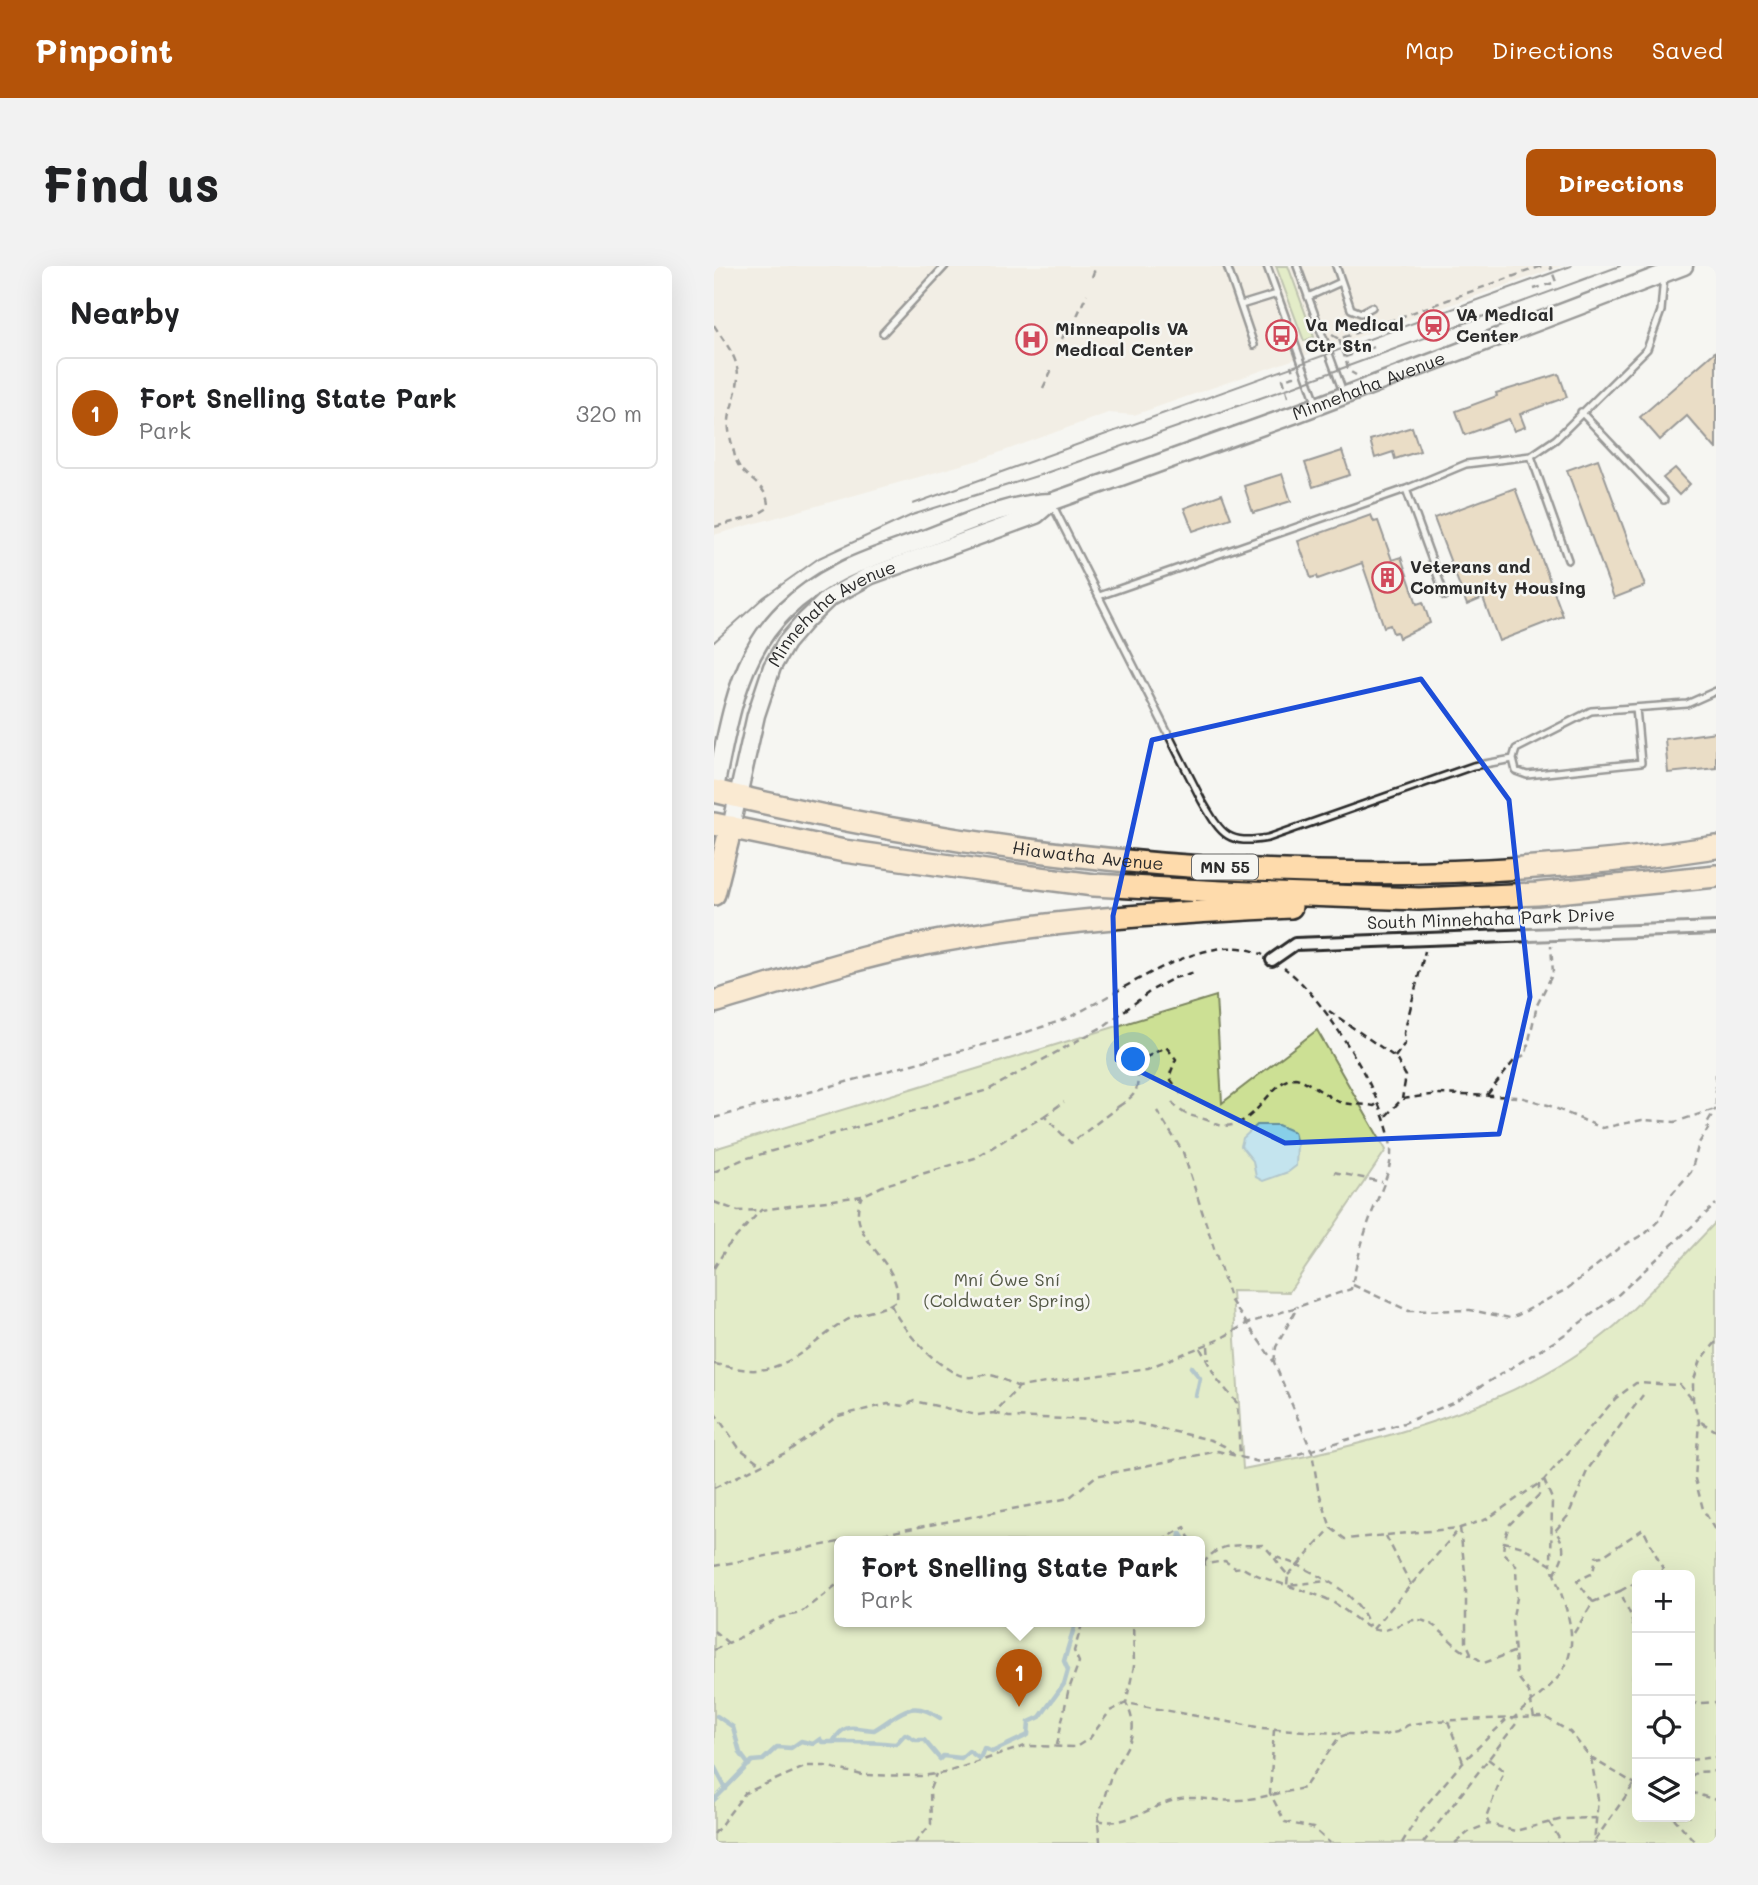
<!DOCTYPE html>
<meta charset="utf-8">
<style>
:root{--surface:#fff;--page:#f2f2f2;--text:#202124;--muted:#757577;--line:#e0e0e0;--accent:#b45309}
body{margin:0;font-family:Mali,sans-serif;background:var(--page);color:var(--text)}
.controls{position:absolute;right:21px;bottom:21px;display:grid;overflow:hidden;border-radius:10px;box-shadow:0 7px 28px #0002}
.controls button{width:63px;height:63px;display:grid;place-items:center;padding:0;border:0;border-bottom:2px solid var(--line);background:var(--surface);color:var(--text);font:35px sans-serif}
.you{position:absolute;left:420px;top:794px;width:24px;height:24px;margin:-18px;border:5px solid #fff;border-radius:50%;background:#1a73e8;box-shadow:0 0 0 10px #1a73e833}
.badge{display:grid;place-items:center;width:46px;height:46px;border-radius:50%;background:var(--accent);color:#fff;font-size:23px;font-weight:700}
.pin{position:absolute;translate:-50% -58px;filter:drop-shadow(0 2px 4px #0008)}
.pin::after{content:'';position:absolute;top:37px;width:24px;height:21px;background:inherit;clip-path:polygon(0 0,100% 0,50% 100%)}
.popup{position:absolute;left:120px;top:1270px;width:371px;height:91px;box-sizing:border-box;display:grid;place-content:center;border-radius:10px;background:var(--surface);filter:drop-shadow(0 2px 5px #0005);font-size:23px;white-space:nowrap;color:var(--muted)}
.popup b{font-size:26px;color:var(--text)}
.popup::after{content:'';position:absolute;left:50%;top:100%;margin-left:-14px;border:14px solid transparent;border-top-color:var(--surface)}
.list{margin:0;padding:0;list-style:none}
h2{display:flex;justify-content:space-between;align-items:center;height:91px;margin:0;padding:0 28px;font-size:30px}
h2 small{font-size:23px;font-weight:400;color:var(--muted)}
.list li{display:grid;grid-template-columns:46px 1fr auto;gap:21px;align-items:center;box-sizing:border-box;height:112px;margin:0 14px 14px;padding:0 14px;border:2px solid var(--line);border-radius:10px}
.list b{display:block;font-size:26px;white-space:nowrap}
.list p{margin:0;font-size:23px;white-space:nowrap;color:var(--muted)}
.list em{font-size:23px;font-style:normal;color:var(--muted)}
.icon{flex:none;width:38px;height:38px;fill:none;stroke:currentColor;stroke-width:2;stroke-linecap:round;stroke-linejoin:round}
.map{position:relative;flex:none;width:1002px;height:1577px;overflow:hidden;border-radius:10px}
header{display:flex;align-items:center;gap:42px;box-sizing:border-box;height:98px;padding:0 35px;background:var(--accent);color:#fff}
header strong{font-size:33px}
nav{display:flex;gap:38px;margin-inline-start:auto;font-size:24px}
.intro{display:flex;align-items:center;justify-content:space-between;box-sizing:border-box;height:168px;padding:0 42px}
h1{margin:0;font-size:49px}
.button{padding:18px 32px;border-radius:10px;background:var(--accent);color:#fff;font-size:24px;font-weight:700}
main{display:flex;gap:42px;padding:0 42px}
aside{flex:1;background:var(--surface);border-radius:10px;box-shadow:0 7px 28px #0002}
.map>svg:first-child{display:block}
</style>
<header>
<strong>Pinpoint</strong>
<nav><a>Map</a><a>Directions</a><a>Saved</a></nav>
</header>
<div class="intro"><h1>Find us</h1><a class="button">Directions</a></div>
<main>
<aside>
<h2>Nearby<small></small></h2>
<ul class="list">
<li><span class="badge">1</span><div><b>Fort Snelling State Park</b><p>Park</p></div><em>320 m</em></li>
</ul>
</aside>
<div class="map">
<svg width="1002" height="1577" viewBox="0 0 1002 1577">
<rect width="100%" height="100%" fill="#f6f6f2"/>
<filter id="ink" filterUnits="userSpaceOnUse"><feTurbulence type="fractalNoise" baseFrequency=".0143" numOctaves="2"/><feDisplacementMap in="SourceGraphic" scale="14" xChannelSelector="R" yChannelSelector="G"/><feConvolveMatrix kernelMatrix="1 2 1 2 8 2 1 2 1" color-interpolation-filters="sRGB"/></filter>
<g filter="url(#ink)">
<path fill="#eee5d5" d="M0 0H848L420 149 394 147 265 194 0 269Z"/>
<path fill="#cce094" stroke="#7c8660" stroke-width="2" fill-rule="evenodd" d="M562 0H574L600 71 590 75Z
M502 730 508 837 603 764 672 884 575 1026 518 1025 529 1203C650 1180 807 1142 902 1059 937 1027 969 990 1002 956V1577H0V883ZM125 1275H485V1355H125ZM923 1309H976V1551H923Z"/>
<path fill="#87cfe8" stroke="#628d9c" stroke-width="2" d="M543 859H564L580 866 583 878 582 900 574 906 549 915 542 911 539 895 527 880 529 872Z"/>
<g fill="none" stroke-linecap="round" stroke-linejoin="round">
<path stroke="#628d9c" stroke-width="4.5" d="M477 1101 486 1112 482 1130
M465 1275 466 1267 471 1275
M474 1275 475 1272
M3 1450 19 1461 26 1487 35 1499
M119 1476C130 1455 141 1463 160 1464 186 1449 195 1431 226 1452
M0 1500 12 1523
M0 1534 38 1495 49 1494 63 1481 77 1482 87 1475 99 1478 106 1473 108 1476C133 1476 157 1475 182 1478L191 1468 202 1474H210L226 1493 229 1490 247 1492 255 1485 266 1493 270 1482 278 1486 314 1469 315 1456 326 1451 350 1418 354 1404 350 1395 362 1355"/>
</g>
<path fill="#dcbe90" stroke="#2b2b2b" stroke-width="2" d="M1002 85V183L973 150 946 174 926 151Z
M845 108 853 131 806 148 811 161 800 165 795 153 751 169 742 145 783 130 782 127Z
M698 161 706 185 681 193 679 186 661 192 656 174Z
M628 185 636 209 599 221 591 197Z
M884 193 931 320 900 332 853 204Z
M961 202 976 218 965 229 949 212Z
M568 208 577 235 539 247 530 220Z
M801 222 849 350 785 375 769 332 753 339 720 252Z
M508 228 517 252 479 265 470 242Z
M657 249 660 256 664 255 678 294 687 291 703 338 709 336 716 357 685 372 683 366 679 367 676 359 670 361 648 297 604 313 603 310 597 312 584 275Z
M1002 466V502L954 507 951 473Z"/>
<g fill="none" stroke-linecap="round" stroke-linejoin="round">
<defs>
<path id="lane" d="M513 0 540 79
M553 0 603 139
M583 0 629 126
M622 0 637 43 647 47 658 41
M594 31 627 16
M527 39 563 28
M169 67 231 0
M867 146 950 234
M817 190 854 294
M692 223 731 330
M338 238 488 535C508 569 513 579 554 572L759 500 799 493
M385 330 692 223 752 198 817 190 842 173 933 83 947 45 950 10
M922 442 927 497 813 509 802 505 799 493 802 483 877 445 973 438 1002 425"/>
<path id="street" d="M558 694 581 678 1002 662"/>
<g id="secondary">
<path id="s1" d="M0 527C21 428 27 357 126 306 152 292 182 284 210 273 250 258 293 237 337 236L582 148 970 0"/>
<path id="s2" d="M17 561 42 449 58 401 72 377 91 355 115 332 155 310 322 249 337 236"/>
</g>
<g id="highway">
<path id="s3" d="M0 525C324 604 671 632 1002 581"/>
<path d="M0 558 130 585 272 605 380 619 508 626 705 633 823 628 1002 610"/>
<path d="M0 628 17 561"/>
<path d="M0 736C68 716 136 693 206 679 329 654 452 647 577 641"/>
</g>
</defs>
<use href="#lane" stroke="#2b2b2b" stroke-width="10"/>
<use href="#street" stroke="#2b2b2b" stroke-width="16"/>
<use href="#secondary" stroke="#2b2b2b" stroke-width="21"/>
<use href="#highway" stroke="#2b2b2b" stroke-width="26"/>
<path stroke="#2b2b2b" stroke-width="2.5" stroke-dasharray="7 5" stroke-linecap="butt" d="M378 11 382 0
M820 23 842 16 836 0
M363 50 373 28
M0 59C8 73 20 86 23 101 27 120 17 136 15 154 13 165 19 180 21 191 27 214 55 216 54 242L41 250 0 261
M618 69 625 73 828 0
M625 73 635 105 642 109
M343 84 352 64
M631 91 660 81
M329 122 339 101
M574 131 569 113 580 110 577 99
M615 745 681 791 692 810 688 833
M681 791 691 777 690 767 711 685
M1002 808V839
M773 829 800 795 812 788 823 739 839 707 837 680
M458 836C468 849 475 849 490 853 495 854 500 858 505 859 542 866 554 814 581 812 589 812 613 830 623 835 632 840 649 837 660 840L664 837
M405 840C430 824 421 821 425 795L452 781 462 793 455 811 467 828
M443 845 469 886 517 1035 560 1096 598 1186 604 1223 617 1262 631 1273 746 1262 773 1253 830 1214 902 1132 922 1117 966 1119 979 1134
M330 850 350 836
M672 850 688 833 724 828 806 831 834 839 888 862 928 854 961 856 1001 843
M0 852 305 769C320 763 336 759 351 753 403 730 493 659 549 689
M0 906 30 893 274 824 390 760 438 724 460 712 481 706
M620 906 668 916
M0 936 24 945 47 944 148 930 171 919 261 892 330 850 357 877 405 840 407 844
M0 1002 13 981 47 944
M639 1019 695 1045 756 1044 796 1052 804 1049 853 1023 906 981 932 967 946 953 956 930 977 906 985 877 994 863 993 857 1002 842
M177 1039C187 1063 227 1107 253 1111 261 1112 268 1108 275 1109 285 1110 296 1117 305 1121
M1002 1076 987 1094 979 1116V1134L985 1155 981 1213 989 1243 1002 1266
M494 1080 495 1094
M486 1082 503 1113 523 1137 526 1191
M560 1096 562 1081 584 1040
M0 1098C14 1100 29 1105 43 1104 79 1102 104 1071 133 1054 149 1045 170 1045 183 1034 188 994 128 971 148 930
M0 1146 25 1182 48 1199
M280 1147 295 1151 413 1155 497 1174 510 1180 520 1189
M987 1156 1002 1165
M830 1214 838 1233 837 1299
M0 1222 73 1186 124 1150 174 1138 190 1140 200 1135 263 1149 280 1147 305 1121 434 1102 504 1074 532 1058 637 1023C642 1000 647 977 655 955 662 934 676 910 677 889 680 843 608 727 570 702
M746 1262 752 1315V1376L758 1389 770 1397 802 1385
M672 1270 697 1319
M133 1275 355 1232 382 1210 504 1185 545 1196 567 1193 690 1157 741 1136 843 1074 905 1028 1002 938
M368 1275H401
M447 1275 471 1261 476 1275
M790 1276 789 1287 802 1299 803 1332 798 1354 803 1410 815 1426 820 1452
M562 1291 584 1299 617 1262
M489 1298C505 1275 523 1280 549 1279 560 1289 564 1299 574 1309L573 1319 614 1315
M485 1299 511 1295 521 1302 528 1301C539 1311 591 1324 608 1331 627 1338 641 1355 658 1363 676 1370 692 1349 710 1355 730 1362 739 1383 758 1389
M0 1300 125 1276
M840 1308C850 1291 854 1281 841 1265L854 1250 874 1203 929 1129
M574 1309 584 1299C611 1313 646 1329 655 1360
M906 1325 923 1316
M879 1336 863 1315 879 1307 882 1291 889 1290 929 1263 949 1303 937 1309
M659 1363 746 1262
M0 1365 14 1377
M860 1367 879 1336 906 1325 917 1350 923 1378
M0 1384 65 1352 86 1347 125 1317
M923 1394C917 1407 918 1421 923 1434
M976 1438 1002 1436
M798 1454C810 1441 826 1431 839 1417 874 1381 850 1339 837 1299L809 1281 790 1276 795 1259 825 1229V1218
M734 1455 749 1496
M560 1463 556 1527 571 1556 599 1562 616 1577
M343 1479 354 1426 365 1396 360 1385 369 1355
M877 1492 884 1533 880 1577
M774 1493 790 1505 772 1551 775 1558 801 1565 849 1553 882 1552
M976 1494 1002 1491
M976 1511 983 1506 1002 1505
M976 1526 1002 1534
M959 1551 982 1577
M383 1554C414 1561 434 1541 461 1534 477 1530 488 1533 504 1534 531 1537 564 1527 590 1522L625 1471 638 1467
M835 1556 848 1577
M0 1568 31 1527 93 1500H111L148 1509 207 1510 230 1507 311 1480 362 1481 376 1472 396 1445 412 1437 548 1462 666 1470 683 1466 694 1459 718 1455 831 1451 856 1466 877 1492 923 1519
M881 1574 923 1514
M201 1577 217 1558 216 1523 222 1508
M386 1577C386 1570 384 1562 384 1555 384 1550 394 1519 396 1513 407 1484 430 1472 412 1437L420 1400 419 1355
M688 1577 707 1545 749 1496 792 1454
M709 1577 805 1454
M741 1577 756 1565 775 1558"/>
<use href="#lane" stroke="#f6f6f2" stroke-width="5"/>
<use href="#street" stroke="#f6f6f2" stroke-width="10"/>
<use href="#secondary" stroke="#f6f6f2" stroke-width="16"/>
<use href="#highway" stroke="#fedbac" stroke-width="21"/>
<path stroke="#2b2b2b" stroke-width="2" d="M199 238 857 0
M0 376 50 331 105 292 198 249 326 209 572 123 906 0"/>
</g>
</g>
<path d="M0 0H1002V1577H0ZM707 413 795 534 816 731 785 868 571 877 403 794 399 650 438 474Z" fill="#f6f6f2" fill-opacity=".55" fill-rule="evenodd"/>
<path fill="none" stroke="#1d4ed8" stroke-width="5" stroke-linejoin="round" d="M707 413 795 534 816 731 785 868 571 877 403 794 399 650 438 474Z"/>
<defs>
<symbol id="station-ring" viewBox="-11 -11 22 22"><circle r="9.5" fill="#f6f6f2" stroke="#d1495b" stroke-width="1.5"/><path d="M-3-6H3Q5-6 5-4V2Q5 4 3 4L4.5 6H3L1.5 4h-3L-3 6H-4.5L-3 4Q-5 4-5 2V-4Q-5-6-3-6ZM-3.5-4v3h7v-3ZM-3.5 1v1.5H-2V1ZM2 1v1.5H3.5V1Z" fill="#d1495b"/></symbol>
<symbol id="bus-ring" viewBox="-11 -11 22 22"><circle r="9.5" fill="#f6f6f2" stroke="#d1495b" stroke-width="1.5"/><path d="M-5-6H5V4H4V6H2V4H-2V6H-4V4H-5ZM-3.5-4V0h7V-4ZM-3.5 1.2v1.5H-2V1.2ZM2 1.2v1.5H3.5V1.2Z" fill="#d1495b"/></symbol>
<symbol id="hospital-ring" viewBox="-11 -11 22 22"><circle r="9.5" fill="#f6f6f2" stroke="#d1495b" stroke-width="1.5"/><path d="M-5-5h3v3.5h4V-5h3V5h-3V1.5h-4V5h-3Z" fill="#d1495b"/></symbol>
<symbol id="building-ring" viewBox="-11 -11 22 22"><circle r="9.5" fill="#f6f6f2" stroke="#d1495b" stroke-width="1.5"/><path d="M-4-6H4V6H1V3H-1V6H-4ZM-2.5-4.3h1.7v1.8h-1.7ZM.8-4.3h1.7v1.8H.8ZM-2.5-1h1.7V.8h-1.7ZM.8-1h1.7V.8H.8Z" fill="#d1495b"/></symbol>
</defs>
<g fill-rule="evenodd">
<use href="#station-ring" x="702" y="42" width="35" height="35"/>
<use href="#bus-ring" x="550" y="52" width="35" height="35"/>
<use href="#hospital-ring" x="300" y="56" width="35" height="35"/>
<use href="#building-ring" x="656" y="294" width="35" height="35"/>
</g>
<g text-anchor="middle" stroke-width="5" stroke-linejoin="round" paint-order="stroke">
<rect fill="#f6f6f2" stroke="#686867" stroke-width="2" x="478" y="588.5" width="66" height="25" rx="5"/>
<g font-size="16" font-weight="bold" fill="#2b2b2b">
<text x="511" y="607">MN 55</text>
</g>
<g font-size="18" font-weight="bold" fill="#2b2b2b" stroke="#f6f6f2" text-anchor="start">
<text x="742" y="55">VA Medical<tspan x="742" dy="21">Center</tspan></text>
<text x="591" y="65">Va Medical<tspan x="591" dy="21">Ctr Stn</tspan></text>
<text x="341" y="69">Minneapolis VA<tspan x="341" dy="21">Medical Center</tspan></text>
<text x="696" y="307">Veterans and<tspan x="696" dy="21">Community Housing</tspan></text>
</g>
<g font-size="18" fill="#2b2b2b" stroke="#f6f6f2">
<text dy="6" stroke="none"><textPath href="#s1" startOffset="828">Minnehaha Avenue</textPath></text>
<text dy="6" stroke="none"><textPath href="#s2" startOffset="248">Minnehaha Avenue</textPath></text>
<text dy="6" stroke="none"><textPath href="#s3" startOffset="380">Hiawatha Avenue</textPath></text>
<text transform="translate(777 653) rotate(-2)" y="6">South Minnehaha Park Drive</text>
</g>
<g font-size="18" fill="#535845" stroke="#f6f6f2">
<text x="293" y="1020">Mní Ówe Sní<tspan x="293" dy="21">(Coldwater Spring)</tspan></text>
</g>
</g>
</svg>
<div class="controls">
<button>+</button>
<button>−</button>
<button><svg class="icon" aria-label="locate" viewBox="0 0 24 24"><circle cx="12" cy="12" r="6"/><path d="M12 2v4M12 18v4M2 12h4M18 12h4"/></svg></button>
<button><svg class="icon" aria-label="layers" viewBox="0 0 24 24"><path d="M12 4l9 5-9 5-9-5zM3 14l9 5 9-5"/></svg></button>
</div>
<div class="you"></div>
<div class="pin badge" style="left:305px;top:1441px">1</div>
<div class="popup"><b>Fort Snelling State Park</b>Park</div>
</div>
</main>
